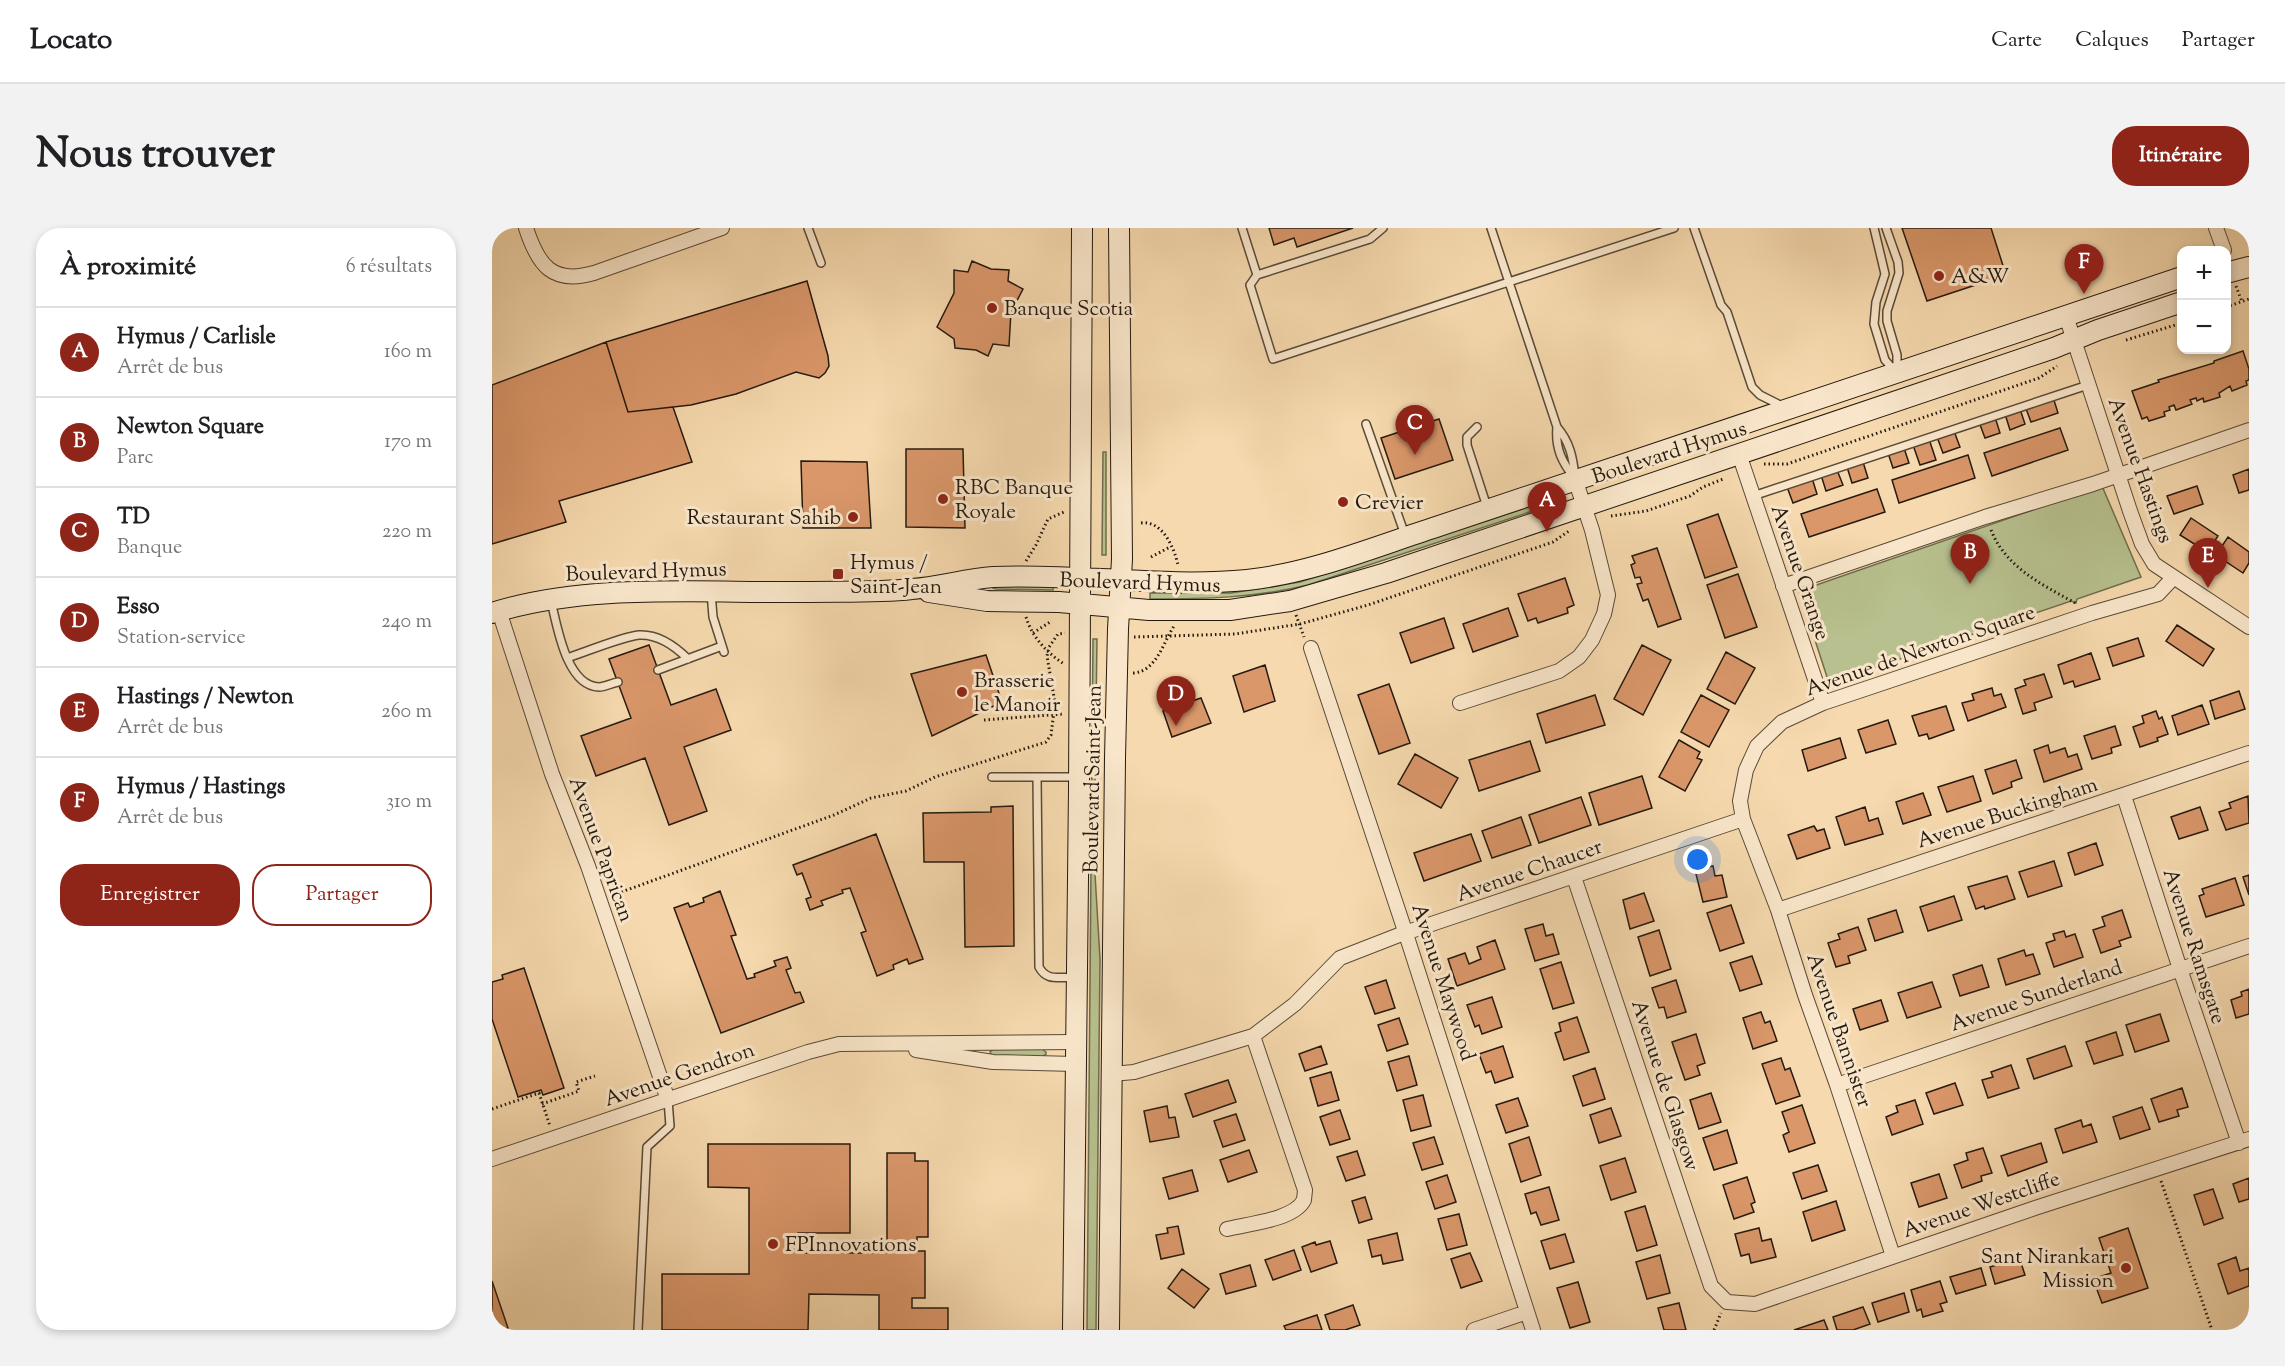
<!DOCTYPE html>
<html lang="fr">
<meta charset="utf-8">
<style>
:root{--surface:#fff;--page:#f2f2f2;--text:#202124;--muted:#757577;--line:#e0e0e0;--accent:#8f2418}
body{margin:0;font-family:"Sorts Mill Goudy",serif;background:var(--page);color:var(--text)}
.controls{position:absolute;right:18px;top:18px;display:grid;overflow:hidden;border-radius:12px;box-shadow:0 3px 9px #0003}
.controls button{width:54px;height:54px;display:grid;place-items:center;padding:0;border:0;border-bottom:2px solid var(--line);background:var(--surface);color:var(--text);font:30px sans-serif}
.you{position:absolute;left:1206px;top:632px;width:21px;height:21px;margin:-15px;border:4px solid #fff;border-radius:50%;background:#1a73e8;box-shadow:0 0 0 9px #1a73e833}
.badge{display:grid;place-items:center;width:39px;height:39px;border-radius:50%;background:var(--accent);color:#fff;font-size:20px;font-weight:700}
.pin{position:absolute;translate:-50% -50px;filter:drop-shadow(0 2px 3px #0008)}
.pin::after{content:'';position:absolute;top:32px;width:21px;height:18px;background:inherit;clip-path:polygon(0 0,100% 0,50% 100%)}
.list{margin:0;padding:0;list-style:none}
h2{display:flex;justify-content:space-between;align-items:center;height:78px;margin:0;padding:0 24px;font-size:26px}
h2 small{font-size:20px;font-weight:400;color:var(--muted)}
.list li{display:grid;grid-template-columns:39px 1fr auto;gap:18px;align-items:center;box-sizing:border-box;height:90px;padding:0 24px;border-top:2px solid var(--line)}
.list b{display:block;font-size:22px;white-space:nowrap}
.list p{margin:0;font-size:20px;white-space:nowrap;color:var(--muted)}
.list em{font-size:20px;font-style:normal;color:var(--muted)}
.actions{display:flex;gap:12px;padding:18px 24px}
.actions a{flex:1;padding:14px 0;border:2px solid var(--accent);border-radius:24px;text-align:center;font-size:21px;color:var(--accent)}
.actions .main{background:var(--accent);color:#fff}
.map{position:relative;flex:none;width:1757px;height:1102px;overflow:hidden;border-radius:24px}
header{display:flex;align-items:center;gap:36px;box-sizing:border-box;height:84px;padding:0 30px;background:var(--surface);border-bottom:2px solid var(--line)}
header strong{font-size:28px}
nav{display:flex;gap:33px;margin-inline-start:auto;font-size:21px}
.intro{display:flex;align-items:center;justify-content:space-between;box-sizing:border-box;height:144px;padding:0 36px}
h1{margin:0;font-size:42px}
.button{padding:15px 27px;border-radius:24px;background:var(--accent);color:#fff;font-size:21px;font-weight:700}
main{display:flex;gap:36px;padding:0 36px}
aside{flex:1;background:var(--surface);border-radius:24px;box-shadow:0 3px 9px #0003}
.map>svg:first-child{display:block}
</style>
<header>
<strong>Locato</strong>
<nav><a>Carte</a><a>Calques</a><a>Partager</a></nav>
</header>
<div class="intro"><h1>Nous trouver</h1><a class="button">Itinéraire</a></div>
<main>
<aside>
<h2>À proximité<small>6 résultats</small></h2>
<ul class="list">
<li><span class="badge">A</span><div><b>Hymus / Carlisle</b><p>Arrêt de bus</p></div><em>160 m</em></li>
<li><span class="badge">B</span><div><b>Newton Square</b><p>Parc</p></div><em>170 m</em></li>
<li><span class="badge">C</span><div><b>TD</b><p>Banque</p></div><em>220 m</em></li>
<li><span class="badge">D</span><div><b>Esso</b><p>Station-service</p></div><em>240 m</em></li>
<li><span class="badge">E</span><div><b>Hastings / Newton</b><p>Arrêt de bus</p></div><em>260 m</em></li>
<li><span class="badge">F</span><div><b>Hymus / Hastings</b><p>Arrêt de bus</p></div><em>310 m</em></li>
</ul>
<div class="actions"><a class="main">Enregistrer</a><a>Partager</a></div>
</aside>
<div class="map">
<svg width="1757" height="1102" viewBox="0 0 1757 1102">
<rect width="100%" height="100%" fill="#f6d9ae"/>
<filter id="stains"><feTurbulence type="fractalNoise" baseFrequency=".00333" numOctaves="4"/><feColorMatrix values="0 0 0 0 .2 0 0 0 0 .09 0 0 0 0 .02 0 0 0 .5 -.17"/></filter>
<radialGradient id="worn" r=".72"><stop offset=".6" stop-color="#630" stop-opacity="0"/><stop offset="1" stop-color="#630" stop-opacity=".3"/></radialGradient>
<path fill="#b7c08e" stroke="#6e6d4f" stroke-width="1.5" d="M611 224H614V327H610Z
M1610 258 1649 349 1585 371 1584 375 1579 373 1337 455 1307 363Z
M1064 270 1065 275 816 357C763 370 712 371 658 371V365H739L808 354Z
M561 357V362L504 361 501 360 502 358Z
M601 411H605L602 629 608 731 604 1102H595Z
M501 821H550L554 824V826L550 829 500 828 498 824Z"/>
<path fill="#da976a" stroke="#251a10" stroke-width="1.5" d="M777 0H861L805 19 802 10 782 17Z
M1410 0H1499L1514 47 1435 73Z
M480 33 499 41 517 42 516 53 531 61 519 84 517 118 501 116 496 128 484 122 463 120 462 111 445 99 462 65V42L476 44Z
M315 53 336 128 337 138 333 145 327 150 304 144 244 166 199 177 136 184 114 114Z
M114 114 136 184 181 179 200 234 67 273 74 294 0 316V157Z
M1751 123 1757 141V152L1754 153 1755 157 1740 163 1738 158 1727 165 1728 169 1712 174 1711 170 1705 173 1704 170 1698 172 1700 176 1684 182 1682 177 1677 179 1678 182 1672 184 1673 188 1657 193 1655 189 1650 191 1640 163 1667 154 1666 152 1722 135V133Z
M1561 169 1566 185 1539 194 1533 178Z
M1528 181 1533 196 1518 202 1513 186Z
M1503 189 1508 205 1493 210 1487 194Z
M947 191 961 232 903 251 889 210Z
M1568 200 1576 222 1500 248 1492 225Z
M1462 203 1468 219 1451 225 1445 209Z
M1437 211 1444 232 1428 237 1421 217Z
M1412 220 1417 235 1401 240 1396 225Z
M414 221H471L473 300 414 299Z
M1476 227 1483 250 1407 275 1400 252Z
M309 233 375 234 379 300H311Z
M1371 234 1376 250 1360 255 1355 239Z
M1757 241V262L1747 265 1741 247Z
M1345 242 1351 257 1334 263 1329 247Z
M1320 250 1325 266 1301 275 1295 259Z
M1705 258 1711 276 1682 286 1675 268Z
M1385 261 1393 284 1317 309 1309 286Z
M1226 286 1245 339 1213 350 1195 297Z
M1699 290 1726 308 1715 324 1688 307Z
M1736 309 1757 324V335L1751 345 1724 327Z
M1165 320 1189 391 1166 399 1156 371 1151 373 1145 356 1150 355 1148 349 1143 350 1139 337 1143 335 1140 328Z
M1246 346 1265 399 1233 410 1215 357Z
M1073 350 1082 377 1075 380 1076 385 1046 395 1044 390 1036 393 1026 366Z
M1016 380 1026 408 981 424 971 396Z
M952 390 962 420 919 435 908 405Z
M1685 397 1722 421 1711 438 1674 413Z
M1646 410 1652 428 1621 438 1615 420Z
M157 417 179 477 224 461 239 502 192 519 215 583 177 597 153 530 104 548 89 508 139 490 117 431Z
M1150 417 1179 432 1151 487 1122 471Z
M1234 424 1263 440 1243 476 1215 461Z
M1599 425 1608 451 1583 459 1581 453 1572 456 1566 437Z
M494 427 510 474 440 508 419 446Z
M773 437 783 473 752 484 741 448Z
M1552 446 1560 469 1542 475 1544 482 1531 486 1523 461 1534 457 1532 452Z
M897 456 918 515 887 526 866 467Z
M1500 460 1502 468 1509 466 1514 479 1476 493 1470 475 1482 472 1480 466Z
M1747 463 1753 481 1723 491 1718 473Z
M1103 467 1113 497 1054 515 1045 486Z
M1209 467 1237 482 1217 519 1189 504Z
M709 470 719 495 680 509 671 483Z
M1710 477 1717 496 1686 507 1680 488Z
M1454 478 1462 502 1437 511 1435 506 1427 508 1420 488Z
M1664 483 1667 491 1670 489 1676 506 1665 510 1666 513 1648 519 1641 499 1652 495 1650 488Z
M1396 492 1404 516 1374 525 1366 502Z
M1623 498 1629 517 1619 520 1620 525 1600 531 1592 508Z
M1348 510 1354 530 1316 543 1310 522Z
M1187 512 1208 524 1205 530 1210 532 1193 563 1167 549Z
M1038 513 1048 543 987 563 977 532Z
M1556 517 1558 525 1573 520 1576 529 1585 526 1590 541 1552 554 1542 522Z
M923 526 966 550 949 580 906 556Z
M1524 532 1530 550 1519 554 1520 559 1501 566 1493 542Z
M1150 548 1160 580 1107 597 1097 565Z
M1481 548 1489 573 1455 584 1446 559Z
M1431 565 1439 587 1411 596 1404 574Z
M1756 568 1757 595 1734 602 1727 584 1739 580 1737 575Z
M1089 569 1099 597 1047 615 1037 587Z
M521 578 522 718 473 719 472 634H432L431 585 499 584V579Z
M1373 579 1377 593 1386 590 1391 606 1353 617 1344 589Z
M1708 579 1716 602 1687 611 1679 589Z
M1029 589 1039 617 1000 630 990 603Z
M1322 598 1325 603 1332 601 1338 620 1305 631 1296 607Z
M384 606 431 731 417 736 415 731 401 737 402 741 385 748 369 705 374 703 358 660 350 662 351 665 329 673 331 677 318 682 314 671 319 669 310 645 305 647 301 637Z
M979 606 989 633 932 653 922 625Z
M1604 615 1611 637 1583 647 1576 625Z
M1562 633 1570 658 1536 669 1527 644Z
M1221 638 1223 648 1230 647 1235 669 1211 674 1203 642Z
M1757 647V667L1751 649Z
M1515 648 1523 671 1493 681 1492 678 1484 681 1476 659Z
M1743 650 1752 677 1714 689 1707 668 1712 666 1710 661Z
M228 663 244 707 239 708 255 751 263 749 262 746 284 738 282 733 295 729 299 740 294 742 303 765 308 764 312 774 229 805 182 680 196 675 198 679 212 674 211 670Z
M1152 665 1162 693 1138 701 1131 672Z
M1462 668 1470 692 1436 703 1428 679Z
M1239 677 1252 715 1228 723 1215 685Z
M1404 682 1411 704 1383 713 1376 691Z
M1630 682 1639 709 1627 713 1629 718 1609 725 1601 702 1613 698 1610 689Z
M1051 696 1054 708 1061 706 1067 726 1043 733 1033 701Z
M1366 699 1374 722 1356 728 1358 735 1344 739 1336 715 1348 711 1346 706Z
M1167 702 1179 741 1158 748 1146 709Z
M1572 703 1574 709 1583 706 1591 729 1562 739 1554 715 1563 712 1561 706Z
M1003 712 1013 741 965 758 956 731 973 725 977 736 989 731 985 719Z
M1532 722 1534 728 1541 726 1548 746 1514 757 1506 731Z
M1260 728 1270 756 1248 763 1238 735Z
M1069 734 1082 775 1061 781 1048 741Z
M1490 737 1497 759 1468 768 1461 747Z
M32 740 72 860 51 867 49 862 26 869 0 791V754L11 751 10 747Z
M894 752 903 780 883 786 873 759Z
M1184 752 1194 784 1175 790 1172 779 1167 780 1160 760Z
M1440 754 1449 779 1415 790 1406 765Z
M1757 761V786L1744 790 1739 772 1750 768 1749 764Z
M1000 769 1010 799 990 806 987 797 983 799 975 777Z
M1389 772 1396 793 1368 802 1361 781Z
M1269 784 1273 795 1278 793 1285 813 1261 821 1251 790Z
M1668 786 1677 813 1643 824 1634 797Z
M1085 789 1097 824 1072 832 1063 805 1069 803 1067 795Z
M907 790 916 816 895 823 886 797Z
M1624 804 1631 827 1602 836 1594 814Z
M1204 806 1213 835 1205 838 1208 847 1193 852 1180 814Z
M829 818 835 836 813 843 807 826Z
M1011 818 1021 849 1003 855 999 843 994 845 987 826Z
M1573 818 1580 838 1542 851 1535 831Z
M917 828 925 857 905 863 896 834Z
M1289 830 1293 842 1298 840 1308 868 1284 876 1270 836Z
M1519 837 1527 860 1496 870 1490 852 1501 849 1499 844Z
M1103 840 1113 871 1091 878 1081 848Z
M839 844 847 872 826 878 818 850Z
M736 852 744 874 701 889 693 866Z
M1463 855 1471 877 1442 886 1434 865Z
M1690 860 1696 879 1685 882 1687 888 1667 894 1659 871Z
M1219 865 1229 894 1207 901 1198 872Z
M931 867 939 898 919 903 911 872Z
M1026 870 1036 898 1014 905 1004 877Z
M1423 872 1431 896 1400 907 1394 889 1406 884 1404 878Z
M1310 877 1323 915 1297 924 1291 907 1297 904 1290 884Z
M675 878 677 890 683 889 687 909 658 914 652 883Z
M1650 879 1658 901 1628 911 1621 889Z
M1119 880 1129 908 1107 915 1098 887Z
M848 882 858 911 838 917 828 889Z
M744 886 753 912 731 919 722 893Z
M1589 892 1591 899 1599 896 1605 914 1571 925 1563 901Z
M1235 902 1245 935 1222 942 1211 910Z
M942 909 951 936 930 942 921 915Z
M1037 909 1049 947 1029 954 1017 916Z
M1549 915 1555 934 1516 948 1509 928Z
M216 916H358V1005H306V1025H395V925H423V933H436V1009H425V1023H433V1070H420V1080H456V1102H387V1067L317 1066 316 1102H170V1046H257V960L216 959Z
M1491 920 1500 945 1489 948 1490 953 1470 960 1462 937 1476 932 1474 925Z
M757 922 765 944 736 954 728 932Z
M865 923 873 947 854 953 845 929Z
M1133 930 1144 964 1119 972 1108 938Z
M1326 937 1335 963 1310 971 1301 945Z
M700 942 706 963 677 971 671 950Z
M1447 946 1455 970 1427 979 1419 955Z
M955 947 964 974 943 981 934 954Z
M1255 949 1263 974 1259 976 1262 984 1242 991 1231 957Z
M1757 950V971L1747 974 1741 956Z
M1057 959 1067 992 1049 997 1044 984 1039 986 1033 966Z
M1721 961 1731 990 1712 997 1702 967Z
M873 969 880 991 867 995 860 973Z
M1344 973 1353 1002 1320 1013 1311 984Z
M1153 978 1165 1017 1145 1023 1133 984Z
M967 986 975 1017 955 1022 946 991Z
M686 998 692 1026 669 1031 664 1007 676 1005 675 1000Z
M1267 1000 1270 1013 1279 1011 1284 1029 1259 1035 1257 1026 1249 1028 1243 1006Z
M1636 1000 1656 1060 1610 1075 1601 1051 1619 1045 1607 1010Z
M905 1005 911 1032 891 1036 889 1027 880 1029 876 1012Z
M1073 1006 1082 1034 1058 1041 1049 1013Z
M838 1013 845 1035 819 1044 810 1019 823 1014 824 1017Z
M802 1022 809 1042 781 1052 773 1032Z
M978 1025 990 1053 969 1060 959 1031Z
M1526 1026 1533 1047 1503 1056 1498 1039 1515 1034 1514 1030Z
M1168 1027 1178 1065 1155 1071 1144 1034Z
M1744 1029 1748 1043 1757 1040V1058L1736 1066 1726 1036Z
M758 1037 764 1058 734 1066 728 1046Z
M1489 1040 1494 1057 1464 1066 1458 1049Z
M690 1041 717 1061 702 1080 676 1060Z
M0 1053 16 1100 10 1102H0Z
M1448 1053 1455 1074 1448 1076 1451 1083 1431 1089 1429 1081 1425 1083 1419 1062Z
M1086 1054 1098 1094 1078 1100 1065 1060Z
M1412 1065 1417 1084 1386 1094 1380 1075Z
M1187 1075 1194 1102H1172L1166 1080Z
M861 1077 868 1097 853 1102H838L833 1087Z
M1371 1079 1378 1096 1361 1102H1345L1341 1089Z
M825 1087 830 1102H794L792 1098Z
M1332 1092 1336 1102H1302Z"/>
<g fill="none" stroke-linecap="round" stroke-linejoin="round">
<defs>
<path id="lane" d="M316 0 329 35
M750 0 765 47
M891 0 878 11 765 47 758 57 781 131 1182 0
M999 0 1065 199C1063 221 1070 234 1083 251
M1202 0 1229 77 1235 84 1260 159 1268 167 1290 178
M1382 0 1393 46 1384 74 1382 96 1393 132 1402 142
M1394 0 1406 34 1407 45 1395 83V93L1405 127V142
M874 196 913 307
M985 199 975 209V217L995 279
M1065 199C1078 214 1081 230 1083 249
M1261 268 1596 157
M219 364 221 389 232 424
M59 373C65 397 74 458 107 459 113 459 120 455 126 454
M75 430C94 424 129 409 147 407 166 406 184 419 196 431
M166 442 230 418
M500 549H545
M582 750C567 748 555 754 547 739L545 549H586
M146 1102 155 919 178 898 176 872"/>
<path id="street" d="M34 0C46 37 60 57 102 45L230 0
M1724 0 1732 22
M1574 88 1638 283 1650 316 1662 336 1757 399
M1247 226 1331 475
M1291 358 1493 289 1601 256 1757 202
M7 383 60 546 96 638 176 872
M819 420 914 706 1041 1102
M968 475 1067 443 1087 429 1100 412 1112 386 1116 367 1100 302 1083 251
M1632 568 1688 741 1747 915
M1082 649 1219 1058 1235 1074 1263 1076 1543 980 1757 911
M1286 682 1757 525
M424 822 501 834 583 836
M620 846 642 844 761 808 803 776 848 730 907 707 1251 591
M1345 857 1757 718
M0 931 316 824 347 816 584 814
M735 1001C755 996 802 992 812 972 812 971 813 963 813 962L761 808
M1401 1028 1345 857 1313 767 1286 682 1251 591 1248 573 1254 542 1265 518 1290 494 1331 475 1600 385 1666 366 1681 350
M982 1102 1035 1084"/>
<path id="secondary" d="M1734 45 1757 39
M437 364 495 373 567 374 657 382H738L798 373 894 345 1562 120 1606 102 1690 74
M0 385C96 355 209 365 310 364 346 363 384 365 420 361 447 359 474 351 501 349 586 345 670 360 755 352 820 345 882 319 944 299L1690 49
M581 1102 587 560 590 0
M617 1102 623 530 626 401 630 331 627 0"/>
</defs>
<use href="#lane" stroke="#594a38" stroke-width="10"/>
<use href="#street" stroke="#594a38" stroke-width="16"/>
<use href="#secondary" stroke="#251a10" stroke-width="22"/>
<path stroke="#251a10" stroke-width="3" stroke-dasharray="1.5 3" stroke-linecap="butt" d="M1744 58 1750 74
M1734 79 1757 71
M1634 112 1690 95
M1272 236H1295L1547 150 1565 138
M1119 288 1154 283 1198 268 1211 259 1231 251
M649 295C670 292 682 319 686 337
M1499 302C1514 340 1551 357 1585 376
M659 329 678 319
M534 333 544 317 556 291 572 284
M804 387 812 409
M534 389C540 409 555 425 572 436
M541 405 558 394
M642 409 743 406 808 396 876 377 1061 314 1077 303
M641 445C664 444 671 415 682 398
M492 492 571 486
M121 667 342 587 379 570 414 563 443 549 554 514 559 507 563 475 555 428 557 419 566 406 573 405
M47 865 58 898
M50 876 87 863 84 854 103 848
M0 881 50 864
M1669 953 1720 1102
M1222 1102 1229 1085"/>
<use href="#lane" stroke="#f9e6ca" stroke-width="7"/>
<use href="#street" stroke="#f9e6ca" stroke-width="14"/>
<use href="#secondary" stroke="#f9e6ca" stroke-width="20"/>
</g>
<g fill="#8f2418" stroke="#f9e6ca" stroke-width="2">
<circle cx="1447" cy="48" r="6"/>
<circle cx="500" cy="80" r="6"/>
<circle cx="451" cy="271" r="6"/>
<circle cx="851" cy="274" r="6"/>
<circle cx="361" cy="289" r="6"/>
<rect x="340" y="340" width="12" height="12" rx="3"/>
<circle cx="470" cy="464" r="6"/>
<circle cx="281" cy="1016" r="6"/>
<circle cx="1634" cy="1040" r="6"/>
</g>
<g text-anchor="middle" stroke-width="6" stroke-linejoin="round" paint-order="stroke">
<g font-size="21" fill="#251a10" stroke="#f9e6ca" text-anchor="start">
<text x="1459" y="55">A&amp;W</text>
<text x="512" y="87">Banque Scotia</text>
<text x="463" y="266">RBC Banque<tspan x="463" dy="24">Royale</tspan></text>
<text x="863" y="281">Crevier</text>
<text x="349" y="296" text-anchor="end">Restaurant Sahib</text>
<text x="358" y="341">Hymus /<tspan x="358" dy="24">Saint-Jean</tspan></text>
<text x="482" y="459">Brasserie<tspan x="482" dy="24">le Manoir</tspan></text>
<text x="293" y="1023">FPInnovations</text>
<text x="1622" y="1035" text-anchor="end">Sant Nirankari<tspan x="1622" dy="24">Mission</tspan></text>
</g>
<g font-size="21" fill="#251a10" stroke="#f9e6ca">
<text transform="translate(1177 224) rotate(-18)" y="7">Boulevard Hymus</text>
<text transform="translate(1649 242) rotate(70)" y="7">Avenue Hastings</text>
<text transform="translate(154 343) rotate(-2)" y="7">Boulevard Hymus</text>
<text transform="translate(1309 344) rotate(71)" y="7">Avenue Grange</text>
<text transform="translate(648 354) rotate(2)" y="7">Boulevard Hymus</text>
<text transform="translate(1428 422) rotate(-19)" y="7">Avenue de Newton Square</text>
<text transform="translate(600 551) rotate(-89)" y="7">Boulevard Saint-Jean</text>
<text transform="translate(1515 584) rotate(-18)" y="7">Avenue Buckingham</text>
<text transform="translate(110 621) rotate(70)" y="7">Avenue Paprican</text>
<text transform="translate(1037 642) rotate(-19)" y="7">Avenue Chaucer</text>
<text transform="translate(1703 718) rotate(72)" y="7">Avenue Ramsgate</text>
<text transform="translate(952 754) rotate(72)" y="7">Avenue Maywood</text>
<text transform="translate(1544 767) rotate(-19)" y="7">Avenue Sunderland</text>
<text transform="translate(1348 802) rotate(71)" y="7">Avenue Bannister</text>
<text transform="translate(187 846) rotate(-19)" y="7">Avenue Gendron</text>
<text transform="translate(1174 857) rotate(72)" y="7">Avenue de Glasgow</text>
<text transform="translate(1489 976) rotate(-19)" y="7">Avenue Westcliffe</text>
</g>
</g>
<rect width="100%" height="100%" filter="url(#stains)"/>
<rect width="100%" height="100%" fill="url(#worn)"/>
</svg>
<div class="controls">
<button>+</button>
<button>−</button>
</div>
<div class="you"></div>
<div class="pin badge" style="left:1055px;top:304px">A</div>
<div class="pin badge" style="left:1478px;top:356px">B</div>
<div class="pin badge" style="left:923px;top:227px">C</div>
<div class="pin badge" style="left:684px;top:498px">D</div>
<div class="pin badge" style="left:1716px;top:360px">E</div>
<div class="pin badge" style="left:1592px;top:66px">F</div>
</div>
</main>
